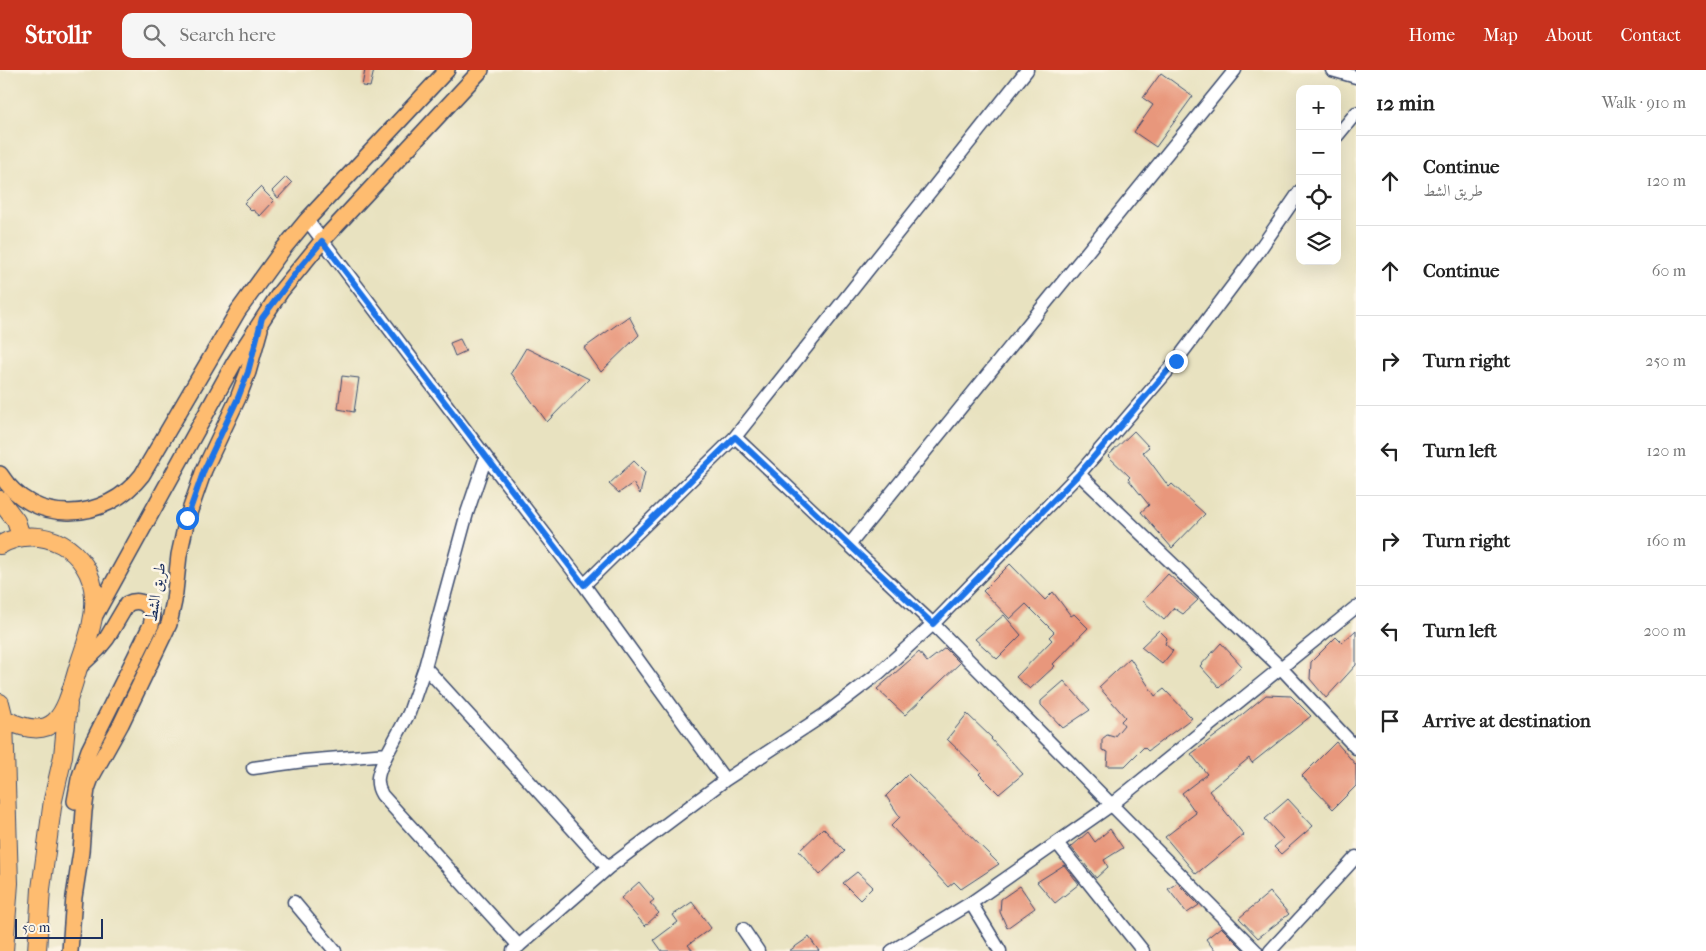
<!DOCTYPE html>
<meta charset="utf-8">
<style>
:root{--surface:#fff;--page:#f6f6f6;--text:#222;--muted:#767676;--line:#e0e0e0;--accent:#c8321e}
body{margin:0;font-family:"IM FELL French Canon",Amiri,serif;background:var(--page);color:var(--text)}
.controls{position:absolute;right:15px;top:15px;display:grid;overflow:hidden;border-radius:10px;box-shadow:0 5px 20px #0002}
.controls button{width:45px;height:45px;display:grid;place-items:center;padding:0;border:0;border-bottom:1px solid var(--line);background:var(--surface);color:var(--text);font:25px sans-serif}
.scale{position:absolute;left:15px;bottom:12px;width:88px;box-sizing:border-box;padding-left:5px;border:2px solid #1b2f5e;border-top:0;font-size:14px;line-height:18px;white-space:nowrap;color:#1b2f5e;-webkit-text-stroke:4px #fcf5e5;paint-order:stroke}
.stop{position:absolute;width:15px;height:15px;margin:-11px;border:4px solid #1a73e8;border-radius:50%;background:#fff}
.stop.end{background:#1a73e8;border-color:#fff;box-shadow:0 1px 5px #0008}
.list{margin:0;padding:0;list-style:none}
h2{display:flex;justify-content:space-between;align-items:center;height:65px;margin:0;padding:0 20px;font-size:21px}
h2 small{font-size:16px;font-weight:400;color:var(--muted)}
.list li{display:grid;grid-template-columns:32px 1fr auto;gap:15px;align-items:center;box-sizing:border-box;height:90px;padding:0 20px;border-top:1px solid var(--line)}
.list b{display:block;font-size:19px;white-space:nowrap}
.list p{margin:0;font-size:16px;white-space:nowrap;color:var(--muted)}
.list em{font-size:16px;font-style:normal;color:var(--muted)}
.icon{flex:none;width:28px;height:28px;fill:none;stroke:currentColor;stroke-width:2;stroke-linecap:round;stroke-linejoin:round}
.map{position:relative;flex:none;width:1356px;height:881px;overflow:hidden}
header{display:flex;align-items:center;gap:30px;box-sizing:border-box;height:70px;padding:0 25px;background:var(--accent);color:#fff}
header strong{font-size:24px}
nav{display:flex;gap:28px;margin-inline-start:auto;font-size:18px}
.search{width:350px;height:45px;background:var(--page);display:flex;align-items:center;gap:12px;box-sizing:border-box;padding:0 18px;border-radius:10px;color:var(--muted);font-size:19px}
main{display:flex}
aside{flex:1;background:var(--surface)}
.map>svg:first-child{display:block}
</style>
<header>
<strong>Strollr</strong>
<div class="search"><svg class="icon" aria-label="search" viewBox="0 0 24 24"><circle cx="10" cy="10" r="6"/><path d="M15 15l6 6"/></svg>Search here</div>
<nav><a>Home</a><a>Map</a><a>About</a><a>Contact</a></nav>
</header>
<main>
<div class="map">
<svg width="1356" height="881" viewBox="0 0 1356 881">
<rect width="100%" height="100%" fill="#fcf5e5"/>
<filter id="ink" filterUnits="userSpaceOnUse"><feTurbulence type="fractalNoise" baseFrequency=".02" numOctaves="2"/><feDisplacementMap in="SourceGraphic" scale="10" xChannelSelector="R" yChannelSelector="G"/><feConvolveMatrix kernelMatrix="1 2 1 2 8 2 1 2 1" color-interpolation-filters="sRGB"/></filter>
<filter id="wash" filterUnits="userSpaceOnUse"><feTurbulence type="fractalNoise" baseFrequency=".0096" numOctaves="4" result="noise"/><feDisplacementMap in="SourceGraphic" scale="20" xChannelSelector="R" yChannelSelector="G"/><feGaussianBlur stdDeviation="1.12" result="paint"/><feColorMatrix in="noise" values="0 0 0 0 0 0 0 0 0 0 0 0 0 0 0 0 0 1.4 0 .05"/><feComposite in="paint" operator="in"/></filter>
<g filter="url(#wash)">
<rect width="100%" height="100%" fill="#e8e2c0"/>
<g id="blocks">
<path fill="#e8977b" d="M365 0H374L370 17 362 16Z
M1161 3 1193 26 1156 77 1134 62 1153 35 1143 28Z
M286 107 292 113 278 128 272 121Z
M260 117 274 131 260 146 253 140 252 141 244 133Z
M629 246 639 265 601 302 584 278Z
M460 269 466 281 455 286 450 273Z
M526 278 589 309 547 352 511 303Z
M342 306 359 308 354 342 338 339Z
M1134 361 1149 377 1143 382 1169 417 1172 414 1205 444 1172 478 1141 442 1149 435 1128 409 1130 407 1108 386Z
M634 391 645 402 640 424 633 413 619 423 609 414Z
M1010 494 1045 530 1053 522 1071 546 1074 544 1088 558 1053 594 1055 596 1030 619 1016 607 1052 570 1049 567 1054 562 1026 534 1010 549 983 521Z
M1168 504 1198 530 1183 544 1174 538 1164 550 1143 531Z
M1004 545 1021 565 997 589 975 569Z
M1159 560 1167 568 1165 574 1173 581 1162 594 1141 577Z
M1356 560V595L1326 628 1310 609 1311 592 1336 567 1342 573Z
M1221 573 1242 596 1219 617 1200 596Z
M945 578 960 593 905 645 877 619 919 582 927 592Z
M1130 588 1155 626 1164 619 1192 648 1148 681 1144 677 1125 696H1107L1108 682 1102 680V669L1107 665 1114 667 1124 655 1121 651 1125 647 1099 617Z
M1064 611 1090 640 1063 658 1041 635V631Z
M1266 625 1291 626 1311 646 1252 693 1249 688 1209 721 1244 765 1196 804 1165 767 1196 743 1182 723 1207 704 1191 684 1226 658Z
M967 644 992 668 991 669 1023 704 999 724 979 704 981 702 947 669Z
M1336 672 1356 695V716L1333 739 1302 706Z
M908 704 999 794 961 819 954 812 948 817 891 756 900 747 886 726Z
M1288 729 1313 756 1281 784 1274 777 1283 769 1265 749Z
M823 758 845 781 820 805 799 781Z
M1110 759 1123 778 1104 790 1108 797 1096 808 1071 777 1088 762 1095 772Z
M1064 795 1079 814 1055 833 1037 812Z
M857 802 873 817 860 830 843 813Z
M639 812 654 830 650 833 659 843 645 856 621 828Z
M1177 813 1199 835 1187 843 1168 819Z
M1020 816 1035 838 1007 858 1000 842 1001 829Z
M1270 822 1289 844 1258 868 1239 848Z
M692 832 711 858 688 875 693 881H662L654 870 678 852 673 845Z
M1221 857 1245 881H1215L1206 869Z
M809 867 819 881H789Z"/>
</g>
</g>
<g filter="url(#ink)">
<use href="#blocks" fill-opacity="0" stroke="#3a4a6d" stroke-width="1"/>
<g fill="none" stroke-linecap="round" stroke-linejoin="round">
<defs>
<path id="minor" d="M1332 0 1356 7
M1337 66 1356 43
M307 150 486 387 584 515 725 710
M735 367 933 554 1256 881
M1079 404 1281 598 1356 678
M850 474 1235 0
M584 515 735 367 1027 0
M425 597 608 798
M387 684C380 699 373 710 382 725L519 876
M253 698 304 691 387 684 409 643 425 597 467 443 486 387
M1057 773 1143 881
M294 832 335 881
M971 833 1000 881
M743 859 758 881
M513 881 608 798 725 710 824 645 879 603 933 554 1079 404 1176 291 1258 182 1300 121
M892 881 971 833 1111 735 1356 537
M1270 881 1356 787"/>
<path id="major" d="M0 404C33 457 106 452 142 405L238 241 283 179 307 150 447 0
M93 549 234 293 281 221 322 171 481 0
M75 731 79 709 89 680 151 555C156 539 143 526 127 534L107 568 98 579 79 597
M70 881 74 827 81 782 84 741 87 719 91 708 121 654 169 554 174 531 179 485 187 449 204 400 238 328 248 302 260 259"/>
<path id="highway" d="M0 430 16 451 21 466
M0 475C41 451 92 480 94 527 96 551 85 575 78 598 65 642 58 676 4 649
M0 633 4 649 9 813 4 881
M37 881 41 819 53 730 63 686 68 634"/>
</defs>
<use href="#minor" stroke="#3a4a6d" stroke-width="15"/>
<use href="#major" stroke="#3a4a6d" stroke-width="18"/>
<use href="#highway" stroke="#3a4a6d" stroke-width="20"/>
<use href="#minor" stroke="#fff" stroke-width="12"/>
<use href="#major" stroke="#febc70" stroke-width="15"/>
<use href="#highway" stroke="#febc70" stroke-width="18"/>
</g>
</g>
<g fill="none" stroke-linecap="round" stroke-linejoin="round" filter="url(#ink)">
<path stroke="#1a73e8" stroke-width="6" d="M187 448 204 400 238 328 248 302 262 248 301 196 322 171 584 515 735 367 933 554 1079 404 1176 291"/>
</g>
<g text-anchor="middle" stroke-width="5" stroke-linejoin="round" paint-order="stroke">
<g font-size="16" fill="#1b2f5e" stroke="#fcf5e5">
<text transform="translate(155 522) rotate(-81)" y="6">طريق الشط</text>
</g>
</g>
</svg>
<div class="controls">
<button>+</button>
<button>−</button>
<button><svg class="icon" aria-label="locate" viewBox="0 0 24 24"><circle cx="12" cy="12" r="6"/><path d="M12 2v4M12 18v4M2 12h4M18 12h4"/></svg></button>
<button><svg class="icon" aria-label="layers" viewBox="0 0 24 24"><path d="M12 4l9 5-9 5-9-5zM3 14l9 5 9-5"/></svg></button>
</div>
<div class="scale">50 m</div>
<div class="stop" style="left:187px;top:448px"></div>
<div class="stop end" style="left:1176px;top:291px"></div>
</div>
<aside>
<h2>12 min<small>Walk · 910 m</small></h2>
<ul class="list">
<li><svg class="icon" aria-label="ahead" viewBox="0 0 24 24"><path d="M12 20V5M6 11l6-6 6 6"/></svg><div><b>Continue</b><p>طريق الشط</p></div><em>120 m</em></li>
<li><svg class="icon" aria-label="ahead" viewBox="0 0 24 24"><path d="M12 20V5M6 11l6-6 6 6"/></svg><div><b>Continue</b></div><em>60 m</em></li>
<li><svg class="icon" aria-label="right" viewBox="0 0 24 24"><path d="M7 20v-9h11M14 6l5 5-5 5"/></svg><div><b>Turn right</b></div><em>250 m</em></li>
<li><svg class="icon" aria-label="left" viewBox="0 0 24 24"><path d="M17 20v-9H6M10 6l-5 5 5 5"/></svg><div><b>Turn left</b></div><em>120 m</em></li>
<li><svg class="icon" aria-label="right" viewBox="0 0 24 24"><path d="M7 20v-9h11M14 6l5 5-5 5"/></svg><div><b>Turn right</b></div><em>160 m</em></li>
<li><svg class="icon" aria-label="left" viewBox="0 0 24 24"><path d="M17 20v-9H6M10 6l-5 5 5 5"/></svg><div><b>Turn left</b></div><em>200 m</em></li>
<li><svg class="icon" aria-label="arrive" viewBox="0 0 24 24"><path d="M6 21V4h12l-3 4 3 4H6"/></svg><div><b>Arrive at destination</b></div></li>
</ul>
</aside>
</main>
